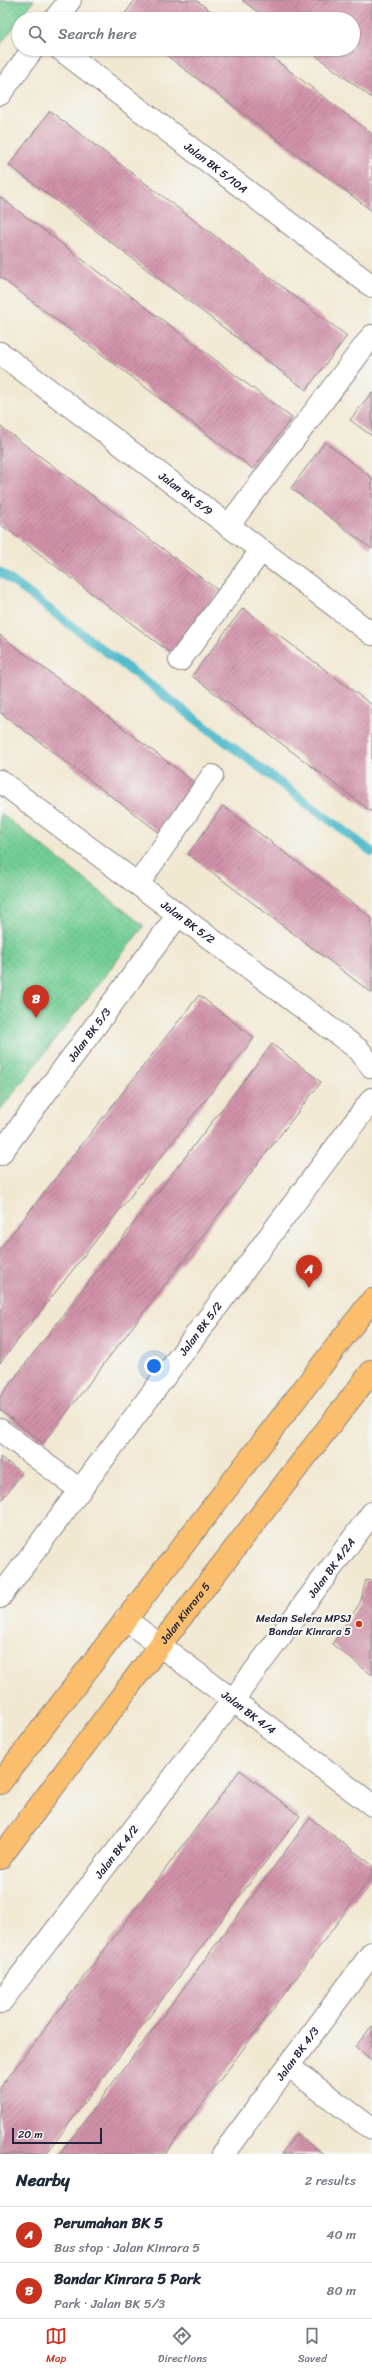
<!DOCTYPE html>
<meta charset="utf-8">
<style>
:root{--surface:#fff;--page:#f2f2f3;--text:#1f2937;--muted:#747a83;--line:#e0e1e3;--accent:#c8321e}
body{margin:0;font-family:Sriracha,sans-serif;background:var(--page);color:var(--text)}
.scale{position:absolute;left:12px;bottom:10px;width:90px;box-sizing:border-box;padding-left:4px;border:2px solid #22223b;border-top:0;font-size:11px;line-height:14px;white-space:nowrap;color:#22223b;-webkit-text-stroke:3px #f6f6f2;paint-order:stroke}
.you{position:absolute;left:154px;top:1366px;width:14px;height:14px;margin:-10px;border:3px solid #fff;border-radius:50%;background:#1a73e8;box-shadow:0 0 0 6px #1a73e833}
.badge{display:grid;place-items:center;width:26px;height:26px;border-radius:50%;background:var(--accent);color:#fff;font-size:13px;font-weight:700}
.pin{position:absolute;translate:-50% -33px;filter:drop-shadow(0 1px 2px #0008)}
.pin::after{content:'';position:absolute;top:21px;width:14px;height:12px;background:inherit;clip-path:polygon(0 0,100% 0,50% 100%)}
.list{margin:0;padding:0;list-style:none}
h2{display:flex;justify-content:space-between;align-items:center;height:52px;margin:0;padding:0 16px;font-size:17px}
h2 small{font-size:13px;font-weight:400;color:var(--muted)}
.list li{display:grid;grid-template-columns:26px 1fr auto;gap:12px;align-items:center;box-sizing:border-box;height:56px;padding:0 16px;border-top:1px solid var(--line)}
.list b{display:block;font-size:15px;white-space:nowrap}
.list p{margin:0;font-size:13px;white-space:nowrap;color:var(--muted)}
.list em{font-size:13px;font-style:normal;color:var(--muted)}
.icon{flex:none;width:22px;height:22px;fill:none;stroke:currentColor;stroke-width:2;stroke-linecap:round;stroke-linejoin:round}
.map{position:relative;flex:none;width:372px;height:2154px;overflow:hidden}
.search{position:absolute;background:var(--surface);box-shadow:0 1px 3px #0004;left:12px;right:12px;top:12px;height:44px;display:flex;align-items:center;gap:10px;box-sizing:border-box;padding:0 14px;border-radius:22px;color:var(--muted);font-size:15px}
.sheet{height:164px;background:var(--surface)}
nav{display:flex;justify-content:space-around;align-items:center;box-sizing:border-box;height:56px;border-top:1px solid var(--line);background:var(--surface);font-size:11px;color:var(--muted)}
nav a{display:grid;justify-items:center;gap:2px}
nav .on{color:var(--accent)}
.map>svg:first-child{display:block}
</style>
<div class="map">
<svg width="372" height="2154" viewBox="0 0 372 2154">
<defs>
<pattern id="park-dots" width="8" height="8" patternUnits="userSpaceOnUse"><rect width="8" height="8" fill="#73cd94"/><path d="M2 2h.1M6 6h.1" fill="none" stroke="#63b080" stroke-width="1.8" stroke-linecap="round"/></pattern>
<pattern id="building-hatch" width="6" height="6" patternUnits="userSpaceOnUse"><rect width="6" height="6" fill="#d192a9"/><path d="M-1 1l2-2M0 6l6-6M5 7l2-2" fill="none" stroke="#a9778b"/></pattern>
</defs>
<rect width="100%" height="100%" fill="#f6f6f2"/>
<filter id="ink" filterUnits="userSpaceOnUse"><feTurbulence type="fractalNoise" baseFrequency=".025" numOctaves="2"/><feDisplacementMap in="SourceGraphic" scale="8" xChannelSelector="R" yChannelSelector="G"/><feConvolveMatrix kernelMatrix="1 2 1 2 8 2 1 2 1" color-interpolation-filters="sRGB"/></filter>
<filter id="wash" filterUnits="userSpaceOnUse"><feTurbulence type="fractalNoise" baseFrequency=".012" numOctaves="4" result="noise"/><feDisplacementMap in="SourceGraphic" scale="16" xChannelSelector="R" yChannelSelector="G"/><feGaussianBlur stdDeviation="0.9" result="paint"/><feColorMatrix in="noise" values="0 0 0 0 0 0 0 0 0 0 0 0 0 0 0 0 0 1.4 0 .05"/><feComposite in="paint" operator="in"/></filter>
<g filter="url(#wash)">
<rect width="100%" height="100%" fill="#f1e8d2"/>
<path fill="url(#park-dots)" stroke="#4a7868" d="M0 0H34L0 45Z
M0 813 144 926 0 1110Z"/>
<g fill="none" stroke-linecap="round" stroke-linejoin="round">
<path stroke="#51bccc" stroke-width="9" d="M0 572 372 852"/>
</g>
<g id="blocks">
<path fill="url(#building-hatch)" d="M135 0H196L221 19H121Z
M242 0H372V98L307 49H353V19H267Z
M158 49H261L372 134V211Z
M50 111 347 336 306 390 9 165Z
M0 197 292 418 253 469 0 277Z
M372 392V436L350 420Z
M0 426 220 592 172 654 0 524Z
M325 442 372 478V549L291 488Z
M243 608 372 705V812L192 676Z
M0 635 202 788 165 837 0 712Z
M223 806 372 918V993L188 854Z
M199 995 254 1038 0 1363V1249Z
M272 1044 321 1082 43 1443 0 1410V1397Z
M0 1457 22 1473 0 1502Z
M366 1580 372 1581V1675L332 1644 360 1603Z
M240 1770 300 1816 46 2154H0V2088Z
M310 1818 372 1865V1876L165 2154H60Z
M372 2026V2060L355 2047Z
M296 2134 323 2154H281Z"/>
</g>
</g>
<g filter="url(#ink)">
<use href="#blocks" fill-opacity="0" stroke="#8a8586" stroke-width="1"/>
<g fill="none" stroke-linecap="round" stroke-linejoin="round">
<defs>
<g id="minor">
<path d="M55 19 70 0"/>
<path id="s1" d="M60 49 372 286"/>
<path d="M0 94 33 49"/>
<path id="s2" d="M0 353 372 634"/>
<path d="M228 526 372 336"/>
<path d="M180 660 261 551"/>
<path id="s3" d="M0 781 359 1050 372 1067"/>
<path d="M138 884 212 776"/>
<path id="s4" d="M0 1154 178 915"/>
<path d="M0 1430 80 1490"/>
<path id="s5" d="M0 1597 372 1099"/>
<path id="s6" d="M125 1619 372 1805"/>
<path id="s7" d="M0 2003 233 1700 372 1513"/>
<path d="M289 2067 372 2129"/>
<path id="s8" d="M223 2154 372 1953"/>
</g>
<g id="major">
<path d="M0 1783 372 1300"/>
<path id="s9" d="M0 1858 160 1645 372 1371"/>
</g>
</defs>
<use href="#minor" stroke="#8a8586" stroke-width="24"/>
<use href="#major" stroke="#8a8586" stroke-width="24"/>
<use href="#minor" stroke="#fff" stroke-width="22"/>
<use href="#major" stroke="#fabe6d" stroke-width="22"/>
</g>
</g>
<circle fill="#c8321e" stroke="#f6f6f2" stroke-width="1.5" cx="359" cy="1624" r="4"/>
<g text-anchor="middle" stroke-width="4" stroke-linejoin="round" paint-order="stroke">
<g font-size="11" fill="#22223b" stroke="#f6f6f2">
<text dy="4" stroke="none"><textPath href="#s1" startOffset="196">Jalan BK 5/10A</textPath></text>
<text dy="4" stroke="none"><textPath href="#s2" startOffset="233">Jalan BK 5/9</textPath></text>
<text dy="4" stroke="none"><textPath href="#s3" startOffset="235">Jalan BK 5/2</textPath></text>
<text dy="4" stroke="none"><textPath href="#s4" startOffset="149">Jalan BK 5/3</textPath></text>
<text dy="4" stroke="none"><textPath href="#s5" startOffset="335">Jalan BK 5/2</textPath></text>
<text dy="4" stroke="none"><textPath href="#s7" startOffset="547">Jalan BK 4/2A</textPath></text>
<text dy="4" stroke="none"><textPath href="#s9" startOffset="307">Jalan Kinrara 5</textPath></text>
<text dy="4" stroke="none"><textPath href="#s6" startOffset="155">Jalan BK 4/4</textPath></text>
<text dy="4" stroke="none"><textPath href="#s7" startOffset="191">Jalan BK 4/2</textPath></text>
<text dy="4" stroke="none"><textPath href="#s8" startOffset="125">Jalan BK 4/3</textPath></text>
</g>
<g font-size="11" fill="#22223b" stroke="#f6f6f2" text-anchor="end">
<text x="351" y="1622">Medan Selera MPSJ<tspan x="351" dy="13">Bandar Kinrara 5</tspan></text>
</g>
</g>
</svg>
<div class="scale">20 m</div>
<div class="you"></div>
<div class="pin badge" style="left:309px;top:1288px">A</div>
<div class="pin badge" style="left:36px;top:1018px">B</div>
<div class="search"><svg class="icon" aria-label="search" viewBox="0 0 24 24"><circle cx="10" cy="10" r="6"/><path d="M15 15l6 6"/></svg>Search here</div>
</div>
<section class="sheet">
<h2>Nearby<small>2 results</small></h2>
<ul class="list">
<li><span class="badge">A</span><div><b>Perumahan BK 5</b><p>Bus stop · Jalan Kinrara 5</p></div><em>40 m</em></li>
<li><span class="badge">B</span><div><b>Bandar Kinrara 5 Park</b><p>Park · Jalan BK 5/3</p></div><em>80 m</em></li>
</ul>
</section>
<nav>
<a class="on"><svg class="icon" aria-label="map" viewBox="0 0 24 24"><path d="M3 6l6-2 6 2 6-2v14l-6 2-6-2-6 2zM9 4v14M15 6v14"/></svg>Map</a>
<a><svg class="icon" aria-label="directions" viewBox="0 0 24 24"><path d="M12 3l9 9-9 9-9-9zM9 14v-3h6M13 9l2 2-2 2"/></svg>Directions</a>
<a><svg class="icon" aria-label="saved" viewBox="0 0 24 24"><path d="M7 4h10v16l-5-4-5 4z"/></svg>Saved</a>
</nav>
